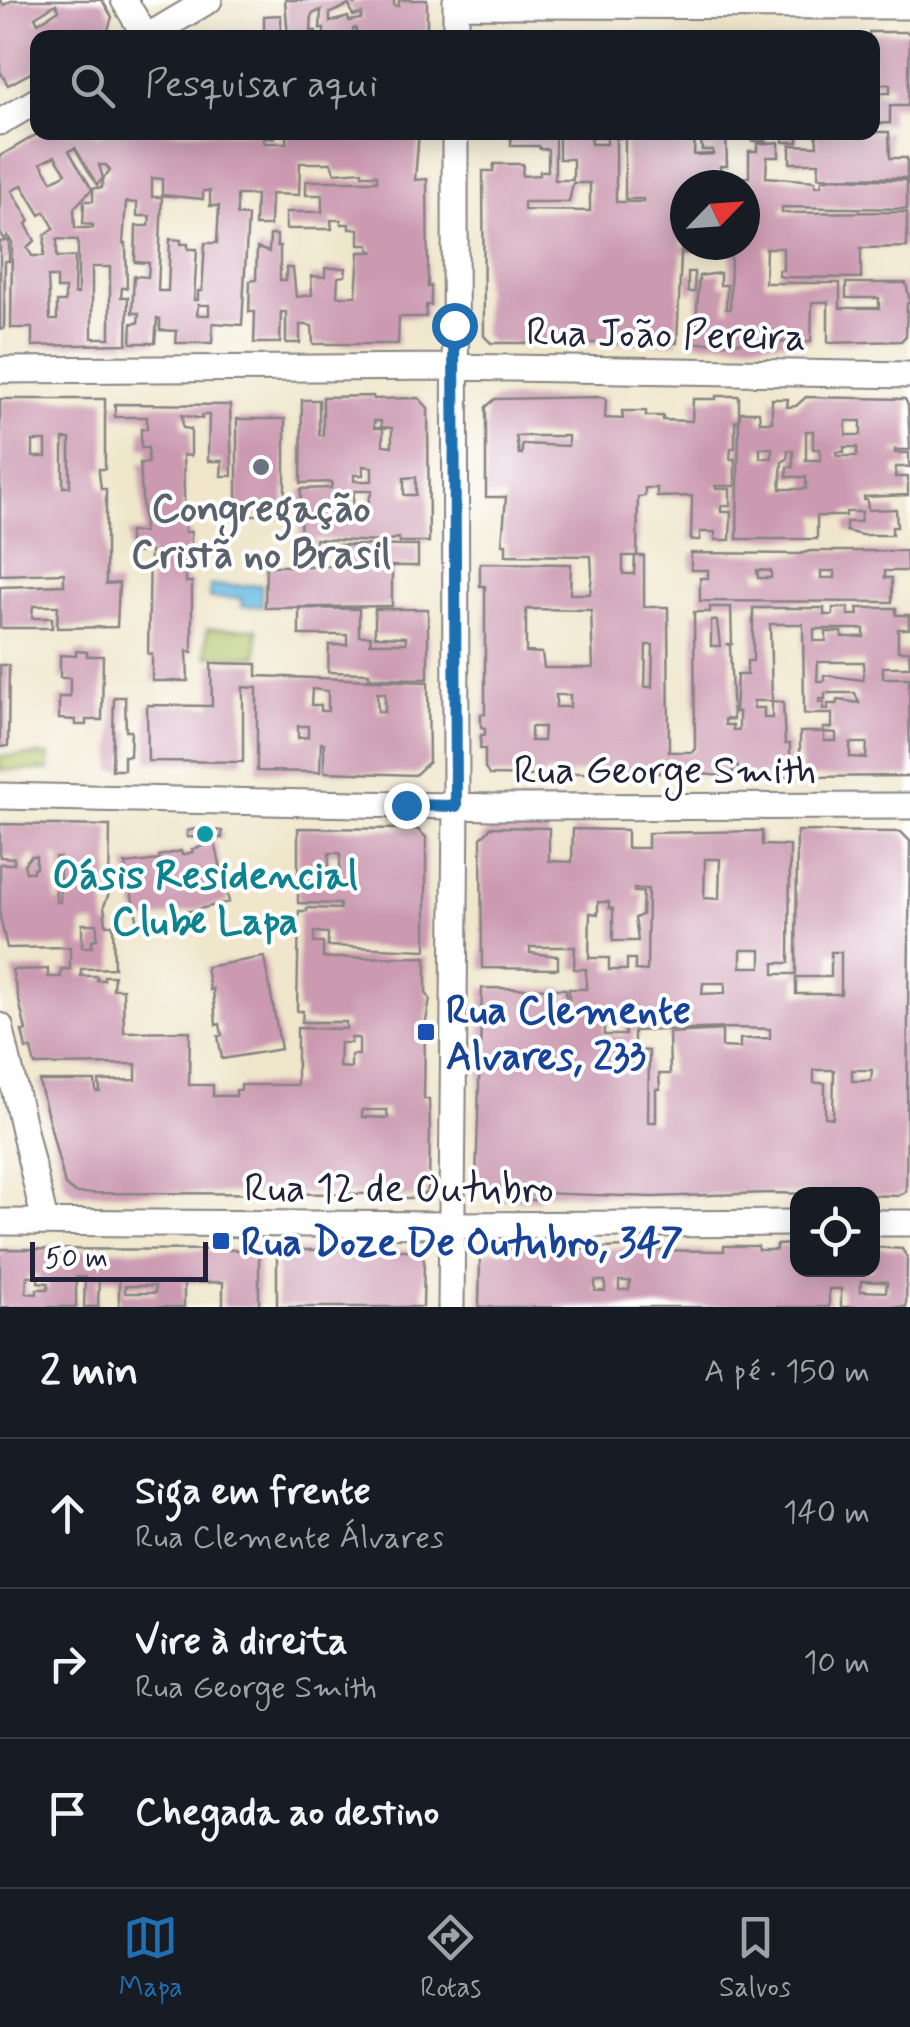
<!DOCTYPE html>
<html lang="pt">
<meta charset="utf-8">
<style>
:root{--surface:#171b24;--page:#20242c;--text:#f1f3f6;--muted:#9ea1a6;--line:#363941;--accent:#1f6fb2}
body{margin:0;font-family:Mynerve,sans-serif;background:var(--page);color:var(--text)}
.controls{position:absolute;right:30px;bottom:30px;display:grid;overflow:hidden;border-radius:20px;box-shadow:0 5px 25px #0003}
.controls button{width:90px;height:90px;display:grid;place-items:center;padding:0;border:0;border-bottom:2px solid var(--line);background:var(--surface);color:var(--text);font:50px sans-serif}
.compass{position:absolute;left:670px;top:170px;width:90px;height:90px;border-radius:50%;background:var(--surface);box-shadow:0 5px 25px #0003;rotate:65deg}
.scale{position:absolute;left:30px;bottom:25px;width:178px;box-sizing:border-box;padding-left:10px;border:5px solid #22223b;border-top:0;font-size:28px;line-height:35px;white-space:nowrap;color:#22223b;-webkit-text-stroke:8px #fff;paint-order:stroke}
.stop{position:absolute;width:30px;height:30px;margin:-22px;border:8px solid #1f6fb2;border-radius:50%;background:#fff}
.stop.end{background:#1f6fb2;border-color:#fff;box-shadow:0 2px 10px #0008}
.list{margin:0;padding:0;list-style:none}
h2{display:flex;justify-content:space-between;align-items:center;height:130px;margin:0;padding:0 40px;font-size:42px}
h2 small{font-size:32px;font-weight:400;color:var(--muted)}
.list li{display:grid;grid-template-columns:65px 1fr auto;gap:30px;align-items:center;box-sizing:border-box;height:150px;padding:0 40px;border-top:2px solid var(--line)}
.list b{display:block;font-size:38px;white-space:nowrap}
.list p{margin:0;font-size:32px;white-space:nowrap;color:var(--muted)}
.list em{font-size:32px;font-style:normal;color:var(--muted)}
.icon{flex:none;width:55px;height:55px;fill:none;stroke:currentColor;stroke-width:2;stroke-linecap:round;stroke-linejoin:round}
.map{position:relative;flex:none;width:910px;height:1307px;overflow:hidden}
.search{position:absolute;background:var(--surface);box-shadow:0 5px 25px #0003;left:30px;right:30px;top:30px;height:110px;display:flex;align-items:center;gap:25px;box-sizing:border-box;padding:0 35px;border-radius:20px;color:var(--muted);font-size:38px}
.sheet{height:580px;background:var(--surface)}
nav{display:flex;justify-content:space-around;align-items:center;box-sizing:border-box;height:140px;border-top:2px solid var(--line);background:var(--surface);font-size:28px;color:var(--muted)}
nav a{display:grid;justify-items:center;gap:5px}
nav .on{color:var(--accent)}
.map>svg:first-child{display:block}
</style>
<div class="map">
<svg width="910" height="1307" viewBox="0 0 910 1307">
<rect width="100%" height="100%" fill="#fff"/>
<filter id="ink" filterUnits="userSpaceOnUse"><feTurbulence type="fractalNoise" baseFrequency=".01" numOctaves="2"/><feDisplacementMap in="SourceGraphic" scale="20" xChannelSelector="R" yChannelSelector="G"/><feConvolveMatrix kernelMatrix="1 2 1 2 8 2 1 2 1" color-interpolation-filters="sRGB"/></filter>
<filter id="wash" filterUnits="userSpaceOnUse"><feTurbulence type="fractalNoise" baseFrequency=".0048" numOctaves="4" result="noise"/><feDisplacementMap in="SourceGraphic" scale="40" xChannelSelector="R" yChannelSelector="G"/><feGaussianBlur stdDeviation="2.25" result="paint"/><feColorMatrix in="noise" values="0 0 0 0 0 0 0 0 0 0 0 0 0 0 0 0 0 1.4 0 .05"/><feComposite in="paint" operator="in"/></filter>
<g filter="url(#wash)">
<rect width="100%" height="100%" fill="#efe6cb"/>
<path fill="#b3c66a" stroke="#6a7452" stroke-width="2.5" d="M207 629H257V656H206Z
M49 755V770H0V756Z"/>
<path fill="#69bde5" stroke="#467090" stroke-width="2.5" d="M261 585 262 606H242L241 598H210V586Z"/>
<g id="blocks">
<path fill="#cb99b0" fill-rule="evenodd" d="M0 0 4 5 13 0H102L112 17 108 30 94 38H38V69L8 85 0 71ZM56 4 59 10 38 23 35 17Z
M285 0H352L354 4 364 0H394V6H399V0H427V38H357L356 28 353 29V34H347V38H324V29H320L321 10 312 14 311 31H316V38H288ZM349 5 353 16 362 14 361 19 349 21 348 17 330 22V13Z
M281 15V35L264 38V16Z
M869 32H907L910 35 908 106H890V123L872 124V38H869ZM876 84H890V93H876Z
M41 132H94L97 137 104 132H274V138H263L264 143H286V132H419L415 180 427 179 428 287 431 286V305H426V317H399L398 344H313L312 326 306 325H300V343H286V312H281L280 343H254L255 312H249L250 281 256 280 257 248 269 252 270 235H277V246H280V280H286V268H293L296 297 312 295 311 276 325 277V268H346L345 276 338 277 337 296H356L359 252H375L369 249V245H359V229H349V224H341V220H331L332 229H286V212H322V195H306V181H377V175H362V171L335 173 331 163H300L299 195 271 194 270 226H255L256 195H237V215L248 216 242 325 213 323 212 343H176L177 331 160 330V319L157 318 155 343H131L132 323H138L139 313H132L134 276 148 277 149 263 135 262 136 226H149L150 216H137V203L126 202 123 244H126L127 288H122L121 297H128L127 344 32 346V328H11L12 242 8 236 4 239 0 233V156ZM75 148 97 185 103 178 99 165H106L110 171 103 179 102 188H93V201H84L83 224 93 225V228H75L74 208 92 189 69 151ZM55 156 66 173 52 181 41 163ZM152 178 162 179V195L203 199V191H210V206H219L217 243H205L202 291H198V300H194L197 249H188V244H181V240L170 239 168 291H158L162 197H152ZM22 185 40 215 45 212 54 228 45 235 44 256H32L27 247 35 241 26 224 30 221 12 191ZM57 239 78 240V294H74L75 257H57ZM92 267H110V338H92ZM48 277H57V289H65V302H57V320H50ZM198 305H209V315H197Z
M511 132H555V180H573V159H559V132H695L694 155 713 154V150H702L700 132H726L727 166H720V178H726V185H685L684 191 677 343H491L484 336 483 171H493L494 164H523L522 176 540 175V171H548V149H540L539 146H511ZM590 138H607V144H591ZM616 138H625V199H643V202H616ZM573 183H590V211L524 210V202H569Z
M752 132H766V141H752Z
M783 132H798V142H783Z
M816 132H889L890 158H907V178L818 177 819 163H790V145L817 146Z
M779 142V157H767L766 177 815 181V186H821L822 180 834 178 907 180V209L782 207V213L907 212V247L861 248V278L783 277 779 276V270H783V248H766L765 283H840V308H879V298H846V283H906L910 303H907L906 336 901 341 828 343V302H812L811 342 695 343 699 276 720 273V285H727L726 309H730L731 251 713 250V245H745V185H731V178L749 177V151H757V144Z
M9 240V261H5L4 329H0V242Z
M682 245H695V253H682Z
M688 272H694L695 292H688Z
M373 396 374 399 419 398 428 408 429 542H400L398 538 381 542 315 539V545H300L301 489 331 488 332 482 301 483 302 400H319V435H323V397ZM374 421H381V427L392 428V446L383 445V428H374ZM363 466 372 467V481H354V475H363ZM416 477V495H404V478ZM354 491H372L367 505H353Z
M716 396H739V420L741 412H759L760 422H772V399H788L787 407 796 406 806 397 905 399 908 405 910 450H895V453H909V467H896L895 477H908V495L864 497V500H867L868 510 896 509 897 527H892V535H861L846 531V522H860L862 512H846V516H817V539H737L739 421H735V448H731L730 459H735V486H715L716 489H730V506H721V512H731L730 540H715V532H700V540H691L692 496 657 497V488H645V496L638 497 637 556H644V607H668L669 752H692L695 749 694 612H710V607H731L732 644H726L730 646 733 720 725 719V725H733V730H739V712H735L737 675H747V661H753V608H824V615H833V608H848V615H858L857 608H896V615H909V629H898V651H909L910 667H883V678H909L910 776 800 777V732H824V741H836V733L823 732V728H832V714H804L803 624H770L772 701H753L754 708H764V718H772V701L783 702 785 744H790V777L738 775V766H733V777L692 773H570L571 778 556 777V773H546V776L489 775 485 768V749H480L481 735H485V728L481 727V714H485V586H480V563L571 564 570 594H590L592 574 591 556 506 555V544H502L506 497H486V407L495 399 601 397 606 399 605 418 623 419 622 411H646V416H663V420L692 421 693 399H716ZM846 421H861V435H846ZM806 431H813V449H820L821 460H806ZM516 436H568V446L522 444V454H519ZM844 447H857V456H837L836 452H844ZM760 448H772V458H760ZM788 450H793V467H787V477H806V489H780L782 462 787 459ZM623 556H635L634 574H623ZM526 609 591 610 593 668H544L542 653 526 652ZM711 620 717 621 720 646H711ZM814 629H864V637H842V632H826V641H814ZM646 645H653L652 687H645ZM818 662H864L863 680 824 675V681H817ZM825 693H855L859 703 838 700 837 704H828V709H823L824 702H819V699H825ZM556 695H570V707H556ZM531 727H544L543 741H531ZM850 743H867L866 758 850 757Z
M0 399H105V469H99V473L101 489H106V584L119 583 117 627 57 628 58 606H33L32 618H52V628H0V587L64 585V573L0 575ZM63 439H70V487H63ZM33 441H46V457H33Z
M115 404 230 405 232 476H221L222 461H208L209 415H202V419L182 415 183 428 191 429V456L183 455 185 532H191V550L185 551 186 582H192V652L187 651 188 681H152V654H148L150 551 129 554V532H144L140 463H148V448H141V429H147V417H115Z
M237 419H285V515H237Z
M336 545 418 546V566H392V606L265 608 266 566H335Z
M810 551H906L907 571H885V578H892V602L700 601V578H708V570H691V553L800 554ZM757 570 771 571V578H758ZM821 571H835V578H821Z
M299 608 359 609V636H371L370 643H406V637L375 636V609H428V679L369 678V673L328 672 329 645H347V635H299Z
M76 651 87 652V656H103L102 720H86V725H75V720L59 719V697H70V678H60V655L76 656Z
M211 663 257 664V676L428 682 429 762 415 775 324 772V743H321L320 772 257 771V688L243 687V762L148 761 147 705 212 706ZM312 689 328 691V711H321V705H311ZM377 693H385V712H378ZM298 726H308V737L298 738Z
M0 665H9L8 746 0 747Z
M114 697H125L126 731H131L130 756H124V770H112Z
M0 824 110 826 109 893 104 906 106 925H113L114 968 81 969V976H97V980H104V976H114L113 989H123L124 1032 190 1031 189 1085H213V1096H236V1090H241V1085H297V1028L346 1029V1022H302L303 1011H297L299 911H307V908L340 909V904L298 903V828L417 829 426 837V950L328 946V933L314 932V943H323V958L426 957V993L430 999 425 1027 424 1099H429L430 1129 429 1186 425 1193 417 1198H390V1194L75 1193 65 1185 39 1081H95L96 1092H100L99 1081 136 1080V1064L35 1065 31 1049H26L22 1031H26L12 970 48 969V977H61V969H70V947L7 948 0 917V864H14V858L0 857ZM329 853H340V870L329 869ZM31 856H36V868H33V872H26L24 864ZM55 857H60V902H56ZM82 924H97V939L92 940V947H82ZM351 1038H359V1055H351V1068L339 1067 340 1043H351ZM362 1110H387L388 1118 362 1117Z
M491 827 549 828V861L572 862 573 829 627 830V848H648V833L762 831V845L790 846 789 963H774V974H796L797 831 901 832 910 841 906 1192 898 1196 771 1193 652 1197 540 1193V1200H501V1194H485L480 1182H476L482 988 566 989V1010H552L551 1014H582V1011H569V989H586V969H574L575 947H530V953L558 956V969L482 968 481 838ZM705 859H720L719 899 704 898ZM634 889H648L647 971 635 970V959H627V970H609V958H589L590 913 598 914V902H609V908L613 909V941H638L635 918 642 915 643 892H634ZM741 950H761V967H741ZM831 952H841V994H796V977H831ZM703 983H725V993L702 994ZM604 1015H625V1035H604ZM734 1028 770 1029V1038L740 1039V1048L722 1047V1030L669 1033 670 1074H659L660 1089H656V1122H648L649 1051 634 1050V1031ZM814 1070H834L833 1118 825 1117V1083H814ZM852 1070H872L871 1081H852Z
M199 828 222 831V838L187 837V831Z
M215 843 229 902 138 923 125 864 160 860 159 856 181 851 182 855 193 852 192 849Z
M264 957 281 1049 222 1059 218 1036 222 1035 220 1024 216 1025 213 989 210 990 206 967Z
M794 1244 798 1246V1270H872V1247L902 1249 907 1257 906 1307H841V1289H829V1307H479L480 1259 489 1250H511V1245L576 1246 577 1249 627 1247 629 1250 724 1251V1246H758V1250H776V1245ZM595 1281H605V1291H595ZM619 1281H630L629 1290H619ZM861 1281 887 1282 886 1292 860 1291Z
M0 1249 259 1250V1307H223V1282L184 1283V1307H119V1280L99 1279 98 1307H84L85 1277H76V1307H0ZM27 1276H38V1282L48 1283V1289H37V1294L26 1293ZM125 1286H155V1293H125Z
M277 1250H414L424 1259 423 1307H277Z"/>
</g>
</g>
<g filter="url(#ink)">
<use href="#blocks" fill-opacity="0" stroke="#888483" stroke-width="2.5"/>
<g fill="none" stroke-linecap="round" stroke-linejoin="round">
<defs>
<path id="minor" d="M124 0 146 37
M456 5 910 6
M145 38 209 0
M456 38V0
M0 122 38 100
M0 370 454 367 910 375
M0 796 495 807 910 806
M0 1026 45 1222
M0 1222 452 1225 798 1223
M872 1223H910
M451 1307 456 806 455 132"/>
</defs>
<use href="#minor" stroke="#888483" stroke-width="29"/>
<use href="#minor" stroke="#fff" stroke-width="25"/>
</g>
</g>
<g fill="none" stroke-linecap="round" stroke-linejoin="round" filter="url(#ink)">
<path stroke="#1f6fb2" stroke-width="12" d="M406 805 456 806 454 325"/>
</g>
<circle fill="#6b7280" stroke="#fff" stroke-width="4" cx="261" cy="467" r="10"/>
<circle fill="#0f9aa8" stroke="#fff" stroke-width="4" cx="205" cy="834" r="10"/>
<g fill="#1a4fb4" stroke="#fff" stroke-width="4">
<rect x="416" y="1022" width="20" height="20" rx="5"/>
<rect x="211" y="1231" width="20" height="20" rx="5"/>
</g>
<g text-anchor="middle" stroke-width="8" stroke-linejoin="round" paint-order="stroke">
<g font-size="40" fill="#22223b" stroke="#fff">
<text transform="translate(666 333) rotate(1)" y="14">Rua João Pereira</text>
<text x="665" y="783">Rua George Smith</text>
<text x="399" y="1201">Rua 12 de Outubro</text>
</g>
<g font-size="40" font-weight="bold" fill="#5b616d" stroke="#fff">
<text x="261" y="521">Congregação<tspan x="261" dy="46">Cristã no Brasil</tspan></text>
</g>
<g font-size="40" font-weight="bold" fill="#0d838f" stroke="#fff">
<text x="205" y="888">Oásis Residencial<tspan x="205" dy="46">Clube Lapa</tspan></text>
</g>
<g font-size="40" font-weight="bold" fill="#164399" stroke="#fff" text-anchor="start">
<text x="446" y="1023">Rua Clemente<tspan x="446" dy="46">Alvares, 233</tspan></text>
<text x="241" y="1255">Rua Doze De Outubro, 347</text>
</g>
</g>
</svg>
<div class="controls">
<button><svg class="icon" aria-label="locate" viewBox="0 0 24 24"><circle cx="12" cy="12" r="6"/><path d="M12 2v4M12 18v4M2 12h4M18 12h4"/></svg></button>
</div>
<svg class="compass" viewBox="-18 -18 36 36"><path d="M0-13l5 13h-10z" fill="#e53935"/><path d="M0 13l5-13h-10z" fill="#9ea1a6"/></svg>
<div class="scale">50 m</div>
<div class="stop" style="left:454px;top:325px"></div>
<div class="stop end" style="left:406px;top:805px"></div>
<div class="search"><svg class="icon" aria-label="search" viewBox="0 0 24 24"><circle cx="10" cy="10" r="6"/><path d="M15 15l6 6"/></svg>Pesquisar aqui</div>
</div>
<section class="sheet">
<h2>2 min<small>A pé · 150 m</small></h2>
<ul class="list">
<li><svg class="icon" aria-label="ahead" viewBox="0 0 24 24"><path d="M12 20V5M6 11l6-6 6 6"/></svg><div><b>Siga em frente</b><p>Rua Clemente Álvares</p></div><em>140 m</em></li>
<li><svg class="icon" aria-label="right" viewBox="0 0 24 24"><path d="M7 20v-9h11M14 6l5 5-5 5"/></svg><div><b>Vire à direita</b><p>Rua George Smith</p></div><em>10 m</em></li>
<li><svg class="icon" aria-label="arrive" viewBox="0 0 24 24"><path d="M6 21V4h12l-3 4 3 4H6"/></svg><div><b>Chegada ao destino</b></div></li>
</ul>
</section>
<nav>
<a class="on"><svg class="icon" aria-label="map" viewBox="0 0 24 24"><path d="M3 6l6-2 6 2 6-2v14l-6 2-6-2-6 2zM9 4v14M15 6v14"/></svg>Mapa</a>
<a><svg class="icon" aria-label="directions" viewBox="0 0 24 24"><path d="M12 3l9 9-9 9-9-9zM9 14v-3h6M13 9l2 2-2 2"/></svg>Rotas</a>
<a><svg class="icon" aria-label="saved" viewBox="0 0 24 24"><path d="M7 4h10v16l-5-4-5 4z"/></svg>Salvos</a>
</nav>
